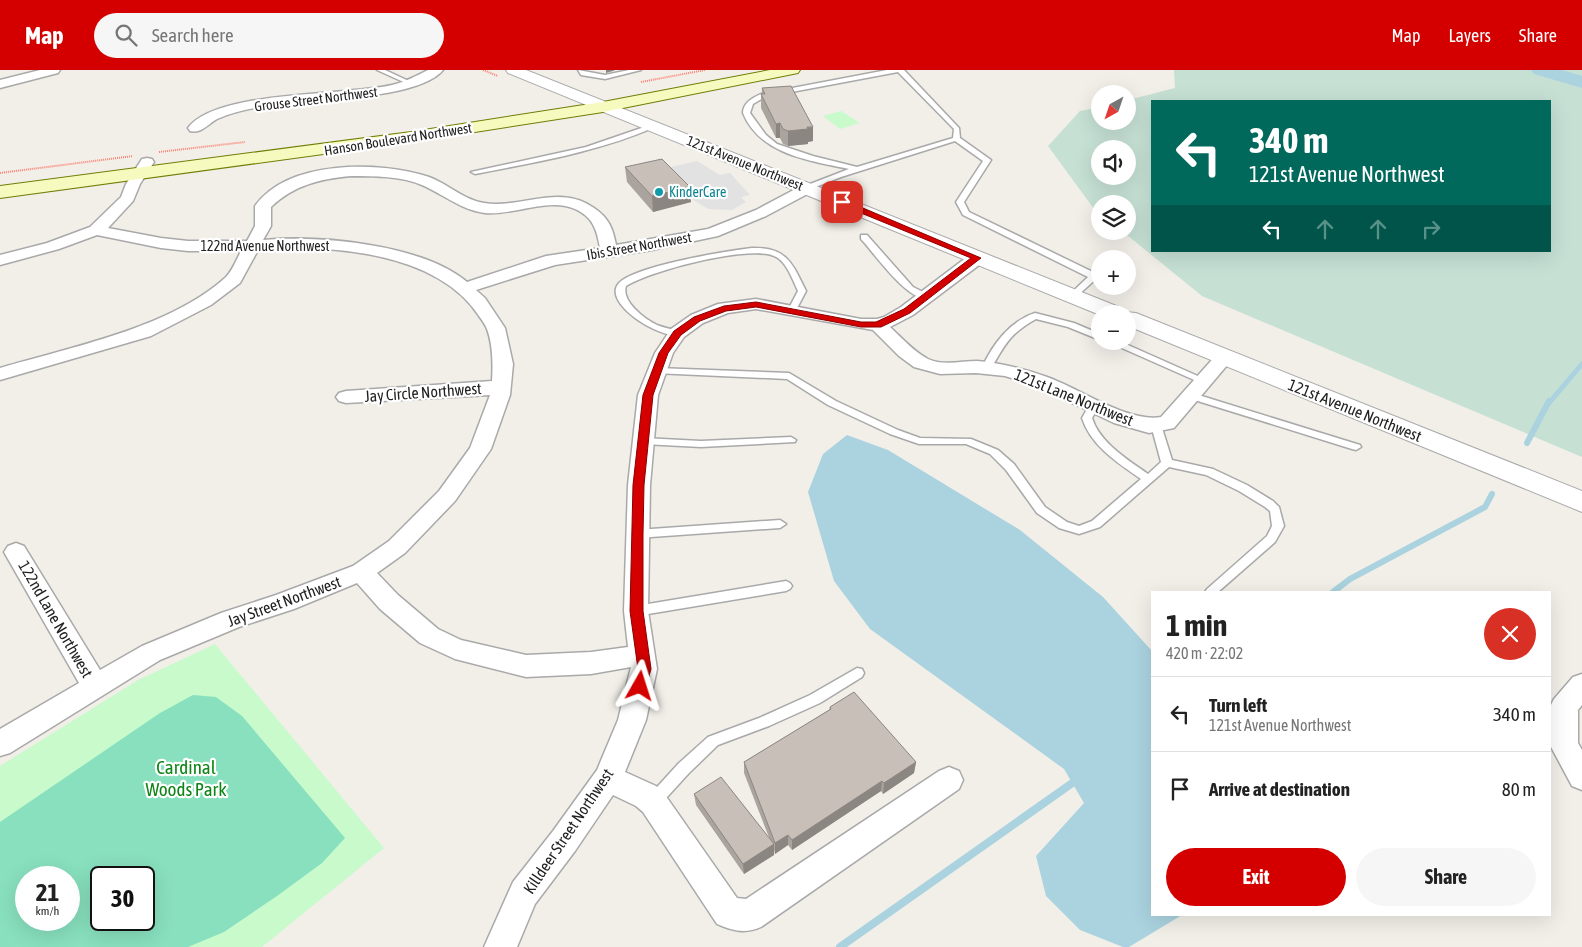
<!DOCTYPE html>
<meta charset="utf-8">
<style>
:root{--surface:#fff;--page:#f6f6f6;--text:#222;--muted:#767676;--line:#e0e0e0;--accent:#d40000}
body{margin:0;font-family:"Asap Condensed",sans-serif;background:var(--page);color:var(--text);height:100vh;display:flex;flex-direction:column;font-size:19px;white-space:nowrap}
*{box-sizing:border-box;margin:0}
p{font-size:16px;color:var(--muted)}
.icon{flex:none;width:28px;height:28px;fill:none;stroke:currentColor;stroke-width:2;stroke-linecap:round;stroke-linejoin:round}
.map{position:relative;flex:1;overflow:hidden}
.panel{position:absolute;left:1151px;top:521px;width:400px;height:325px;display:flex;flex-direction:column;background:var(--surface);border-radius:0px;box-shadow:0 5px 20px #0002}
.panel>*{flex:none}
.hud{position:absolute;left:1151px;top:30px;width:400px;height:152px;border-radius:0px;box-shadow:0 5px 20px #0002;background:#00695c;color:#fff;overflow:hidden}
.needle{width:32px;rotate:220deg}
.controls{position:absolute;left:1091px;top:15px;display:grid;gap:10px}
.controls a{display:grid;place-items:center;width:45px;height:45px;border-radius:50%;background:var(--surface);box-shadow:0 5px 20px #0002;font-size:25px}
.speed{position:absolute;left:15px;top:796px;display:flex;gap:10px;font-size:25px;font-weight:700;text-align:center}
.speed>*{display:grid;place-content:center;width:65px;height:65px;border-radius:50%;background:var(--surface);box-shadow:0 5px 20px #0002;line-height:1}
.speed small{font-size:12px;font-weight:400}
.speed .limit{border:2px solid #111;border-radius:8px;background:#fff;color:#111}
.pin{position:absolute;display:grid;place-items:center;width:42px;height:42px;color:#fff;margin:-21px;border-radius:10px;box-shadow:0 2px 8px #0006}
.me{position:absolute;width:55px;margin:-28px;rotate:6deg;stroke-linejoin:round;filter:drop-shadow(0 0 4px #0008)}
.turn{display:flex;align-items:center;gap:18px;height:105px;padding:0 15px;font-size:22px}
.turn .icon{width:65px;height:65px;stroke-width:2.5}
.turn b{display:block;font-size:35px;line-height:42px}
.lanes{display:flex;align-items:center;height:48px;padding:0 15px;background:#0003;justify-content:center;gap:25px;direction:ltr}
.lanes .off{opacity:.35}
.round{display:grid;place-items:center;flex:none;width:52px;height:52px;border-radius:26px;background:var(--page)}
.headline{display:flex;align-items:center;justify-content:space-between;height:85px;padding:0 15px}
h1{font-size:30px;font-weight:700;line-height:38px}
.action{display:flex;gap:10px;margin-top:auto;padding:10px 15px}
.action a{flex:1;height:58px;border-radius:30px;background:var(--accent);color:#fff;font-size:20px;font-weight:700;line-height:58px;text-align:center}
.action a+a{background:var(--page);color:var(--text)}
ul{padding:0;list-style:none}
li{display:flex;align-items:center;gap:15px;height:75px;padding:0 15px;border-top:1px solid var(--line)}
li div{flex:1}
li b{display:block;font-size:19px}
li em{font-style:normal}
header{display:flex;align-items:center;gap:30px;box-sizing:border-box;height:70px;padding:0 25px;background:var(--accent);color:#fff}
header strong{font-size:24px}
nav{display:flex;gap:28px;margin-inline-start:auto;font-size:18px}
.search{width:350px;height:45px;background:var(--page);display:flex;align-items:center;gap:12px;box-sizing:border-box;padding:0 18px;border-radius:28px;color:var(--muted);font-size:19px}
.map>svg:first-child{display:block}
.wetland{fill:#c6e0d4;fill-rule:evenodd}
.park{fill:#c8facc;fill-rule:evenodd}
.pitch{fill:#88e0be;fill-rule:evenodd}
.parking{fill:#e2e2e2}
.water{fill:#aad3df}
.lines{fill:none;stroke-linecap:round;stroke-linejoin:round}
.stream-far2{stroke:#aad3df;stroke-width:5}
.stream-far1{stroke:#aad3df;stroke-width:6}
.stream{stroke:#aad3df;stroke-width:8}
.river{fill:#aad3df;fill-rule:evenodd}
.service-casing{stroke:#a9a9a9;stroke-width:3}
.minor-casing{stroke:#a9a9a9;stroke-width:3}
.tertiary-casing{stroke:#a9a9a9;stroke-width:2}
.secondary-casing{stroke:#707d05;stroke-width:2}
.path{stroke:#fa8072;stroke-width:2;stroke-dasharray:1 1;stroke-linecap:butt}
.service{fill:#fff;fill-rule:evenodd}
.minor{fill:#fff;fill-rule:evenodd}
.tertiary{fill:#fff;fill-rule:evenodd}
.secondary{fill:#f7fabf;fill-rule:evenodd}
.wall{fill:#aba49e}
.shaded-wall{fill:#8b8681}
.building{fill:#c7bfb8;stroke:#8b8681}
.route{fill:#d40000;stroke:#8a0000}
.culture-dot{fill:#0f9aa8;stroke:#fff;stroke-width:2}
.labels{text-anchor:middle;stroke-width:4.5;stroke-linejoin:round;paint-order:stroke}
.far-street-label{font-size:14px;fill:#222;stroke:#fff}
.far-culture-label{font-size:14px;fill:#0d838f;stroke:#fff;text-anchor:start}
.street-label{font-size:16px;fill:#222;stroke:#fff}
.near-park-label{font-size:19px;fill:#0c8416;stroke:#fff}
</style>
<header>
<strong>Map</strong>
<div class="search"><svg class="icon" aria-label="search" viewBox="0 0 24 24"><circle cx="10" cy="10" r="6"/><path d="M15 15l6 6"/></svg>Search here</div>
<nav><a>Map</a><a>Layers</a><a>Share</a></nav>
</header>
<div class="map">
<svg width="1582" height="877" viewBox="0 0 1582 877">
<rect width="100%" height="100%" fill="#f2efe9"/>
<path class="wetland" d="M 1174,0 L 1582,0 L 1582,387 L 1202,226 L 1122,161 L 1128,161 L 1128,134 L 1100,134 L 1100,144 L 1094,139 L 1048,76 L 1080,41 L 1100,37 L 1100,51 L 1128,51 L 1128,30 L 1175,18 ZM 1152,31 L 1550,31 L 1550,181 L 1152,181 ZM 1100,79 L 1128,79 L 1128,106 L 1100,106 Z"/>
<path class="park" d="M 841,41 L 860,53 L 840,59 L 823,46 Z
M 215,574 L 384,778 L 262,877 L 0,877 L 0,696 L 138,610 ZM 26,808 L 69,808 L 69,850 L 26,850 ZM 101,808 L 144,808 L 144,850 L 101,850 Z"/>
<path class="pitch" d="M 193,625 L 216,627 L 242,646 L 345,768 L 322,793 L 277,826 L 224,862 L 188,877 L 0,877 L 0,752 L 160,643 ZM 26,808 L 69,808 L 69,850 L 26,850 ZM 101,808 L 144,808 L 144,850 L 101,850 Z"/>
<path class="parking" d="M 697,91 L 720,105 L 730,103 L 750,125 L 741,127 L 746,132 L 732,140 L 708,139 L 695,131 L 663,99 Z"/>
<path class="water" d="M 847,365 L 888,380 L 1020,460 L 1103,527 L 1152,581 L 1152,845 L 1182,845 L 1129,877 L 1123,877 L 1080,860 L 1046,826 L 1036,786 L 1084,733 L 1064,699 L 870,559 L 834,511 L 808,422 L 823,384 Z"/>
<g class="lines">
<path class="stream-far2" d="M 1549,333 L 1582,294"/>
<path class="stream-far1" d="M 1527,373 L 1549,331
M 1333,522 L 1350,509 L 1485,437 L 1492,424"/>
<path class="stream" d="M 840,877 L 1078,709"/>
<path class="river" d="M 1531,0 L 1562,0 L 1582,6 L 1582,18 L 1534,4 Z"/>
<g class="service-casing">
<path id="service" d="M 377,0 L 385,0 L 413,13 L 408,14 Z
M 578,0 L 605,5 L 629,0 L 641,0 L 605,9 L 581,5 Z
M 887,0 L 904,0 L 959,58 L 960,68 L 991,90 L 964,132 L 969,142 L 1097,204 L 1097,208 L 1075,228 L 1069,228 L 1068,226 L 1088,207 L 963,145 L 956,132 L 983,91 L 955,71 L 841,107 L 808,120 L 805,120 L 805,116 L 849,99 C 811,91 760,85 743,43 C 743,33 752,28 761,24 ZM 898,2 L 954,59 L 953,68 L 857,97 L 813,86 L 777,74 L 766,65 L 750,43 L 753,34 L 765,27 Z
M 653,54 L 656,56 L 655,57 C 598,82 536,92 475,104 L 471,102 L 586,77 Z
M 861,165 L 867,165 L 913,217 L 929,225 L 929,229 C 908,232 875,184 861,169 Z
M 752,178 C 787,177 792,193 806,221 L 795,242 L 789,242 L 788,240 L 798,221 C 793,211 788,195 778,188 C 756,172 649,201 626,216 C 621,231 644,249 657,255 C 664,258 672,259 680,261 L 680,265 C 660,269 601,233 619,213 C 635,196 726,181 752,178 Z
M 1035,243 L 1074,253 L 1100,264 L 1100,270 L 1068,257 L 1036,249 C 1009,264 1005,275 990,300 L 984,300 L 982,298 C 992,275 1010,251 1035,243 Z
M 1106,271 L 1119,271 L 1209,311 L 1207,313 L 1201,313 Z
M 657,298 L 789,303 L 836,331 L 898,360 L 920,368 L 971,369 L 998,380 L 1014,394 L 1045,437 L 1067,452 L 1079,456 L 1092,451 L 1141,409 C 1118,393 1091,376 1082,348 L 1090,334 L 1094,333 L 1099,336 L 1092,348 C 1100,373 1127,389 1148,404 L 1161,392 L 1151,355 L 1156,352 L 1161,355 L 1172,390 L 1213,399 L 1247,415 L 1273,431 L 1279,437 L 1284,456 L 1275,472 L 1218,522 L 1205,522 L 1207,519 L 1267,466 L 1272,456 L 1270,441 L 1265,437 L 1239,421 L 1206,405 L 1169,397 L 1100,457 L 1079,464 L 1059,458 L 1037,443 L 1006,400 L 990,384 L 966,374 L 919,374 L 890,364 L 828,335 L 787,309 L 654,303 L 652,301 Z
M 1192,323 L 1360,375 L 1361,377 L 1356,380 L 1352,379 L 1188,328 L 1187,326 Z
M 791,367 L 796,370 L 795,372 L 701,377 L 643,374 L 638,371 L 643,368 L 701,371 Z
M 780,450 L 786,454 L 780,458 L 637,468 L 631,464 L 637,460 Z
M 786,511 L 790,513 L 792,516 L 790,519 L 786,521 L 636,546 L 632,544 L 630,541 L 632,538 L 636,536 Z
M 857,598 L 862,599 L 864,603 L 862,607 L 820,633 L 769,656 L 718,675 L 689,703 L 658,737 L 653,739 L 648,737 L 646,732 L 648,727 L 679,693 L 708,667 L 759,648 L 810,625 Z"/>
</g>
<g class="minor-casing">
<path id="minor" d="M 40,0 L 60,0 L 58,3 L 0,18 L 0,10 Z
M 428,0 L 443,0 C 419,29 318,29 280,34 C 259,37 237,40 217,49 C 208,54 201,64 190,61 L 188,58 C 216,20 346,26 392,15 C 405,12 416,6 428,0 Z
M 147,88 L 152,89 L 154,92 L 140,114 L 133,131 L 108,158 L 161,168 L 188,171 L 247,171 L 255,156 L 255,136 C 288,89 381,91 429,107 C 448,114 464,130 484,133 C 521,139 559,113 594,138 C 609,148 613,159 616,175 L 708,159 L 756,140 L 803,115 L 813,115 L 815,118 L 813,121 L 766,146 L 718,166 L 652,180 L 555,195 L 476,220 L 485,228 L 505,258 L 513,294 L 510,325 L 491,379 L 455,431 L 405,483 L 377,503 L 398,525 L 438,559 L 461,570 L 526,585 L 591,582 L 628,577 L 624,541 L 628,415 L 638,325 L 655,283 L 671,259 L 691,245 L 718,234 L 756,229 L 861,249 L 877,249 L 884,247 L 901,237 L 971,184 L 983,184 L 985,188 L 983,192 L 913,245 L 890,257 C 902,268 914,282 928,289 C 943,296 961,291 977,291 C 1002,293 1024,299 1047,307 C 1079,318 1128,353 1161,347 L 1218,283 L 1225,281 L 1232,283 L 1234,287 L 1174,358 L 1149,363 L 1114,353 L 1036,316 L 1005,306 L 976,303 L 940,304 L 914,297 L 899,286 L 873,260 L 756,239 L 728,243 L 703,253 L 684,267 L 673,283 L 658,325 L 650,415 L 648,541 L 657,599 L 646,650 L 625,702 L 656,716 L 663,722 L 737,828 L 746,829 L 939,701 L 949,697 L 959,701 L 963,710 L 959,719 L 761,857 C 746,864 732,861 717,854 L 643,742 L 636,736 L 613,725 L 575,781 L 535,834 L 517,877 L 484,877 L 513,812 L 553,761 L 597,700 L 618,650 L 631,597 L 591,604 L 526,607 L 455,589 L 420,573 L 380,539 L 357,513 L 294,539 L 239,557 L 160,590 L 10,683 L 0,686 L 0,659 L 79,613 L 4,482 L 8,476 L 16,473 L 24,476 L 100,600 L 142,576 L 221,543 L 276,525 L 353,496 L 389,471 L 439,421 L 470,378 L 490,325 L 346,333 L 339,331 L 336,327 L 339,323 L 346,321 L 492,311 C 493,295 493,275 487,259 C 485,254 482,250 479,246 C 437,181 327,174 258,180 L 240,213 L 211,235 L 151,266 L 0,310 L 0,298 C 71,277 170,258 226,207 C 232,201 237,189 241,181 L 188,181 L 161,178 L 97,165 L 59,179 L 0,195 L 0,185 L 47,173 L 90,157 L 121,127 L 126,114 L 140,92 L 142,89 ZM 351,106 C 375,106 400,106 422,115 C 443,124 461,140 485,143 C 512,146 550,127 575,139 C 593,147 597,160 600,178 L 546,186 L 467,212 C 422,174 320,165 263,170 L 271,156 L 271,137 C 294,115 320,109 351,106 Z
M 1582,604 L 1582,635 L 1578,640 L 1578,673 L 1582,680 L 1582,720 L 1572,716 L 1550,675 L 1550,637 L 1554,629 L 1573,607 Z"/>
</g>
<g class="tertiary-casing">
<path id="tertiary" d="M 506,0 L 526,0 L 1124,239 L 1126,242 L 1136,243 L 1582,421 L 1582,442 L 1128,256 L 1128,244 L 1100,244 L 1100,245 L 508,3 Z"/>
</g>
<g class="secondary-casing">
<path id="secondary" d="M 770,0 L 800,0 L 798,3 L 603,42 L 411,72 L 0,128 L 0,116 L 411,62 L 603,32 Z"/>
</g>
<path class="path" d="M 483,0 L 498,6
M 641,12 L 705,0
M 159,82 L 245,72
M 0,103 L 133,86"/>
<use href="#service" class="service"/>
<use href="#minor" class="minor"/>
<use href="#tertiary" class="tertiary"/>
<use href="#secondary" class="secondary"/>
</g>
<path class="wall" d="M 762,18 L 813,57 L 813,71 L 808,72 L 808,74 L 788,76 L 783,74 L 780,68 L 776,68 L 761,38 L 761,24 L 762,24 Z
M 625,97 L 691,132 L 653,142 L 627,112 Z
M 830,637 L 916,692 L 914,703 L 883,724 L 881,721 L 792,780 L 788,775 L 775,784 L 774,780 L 774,785 L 744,804 L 696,735 L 694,724 L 770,770 L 744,703 L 744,692 L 829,640 Z"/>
<path class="shaded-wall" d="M 606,0 L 615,0 L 613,1 L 606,3 Z
M 780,53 L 780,68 L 776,68 L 776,54 Z
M 813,57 L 813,71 L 808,72 L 808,74 L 788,76 L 788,61 Z
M 690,117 L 691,132 L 653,142 L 652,126 Z
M 916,692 L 914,703 L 883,724 L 884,713 Z
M 882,711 L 881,721 L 792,780 L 792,770 Z
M 788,765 L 788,775 L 775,784 L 775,773 Z
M 774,774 L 774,785 L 744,804 L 743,794 Z"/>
<path class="building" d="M 791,16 L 813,57 L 807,57 L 808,59 L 788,61 L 783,59 L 780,53 L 776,54 L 761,24 L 765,24 L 762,18 Z
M 662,89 L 690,117 L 652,126 L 625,97 Z
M 854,622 L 916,692 L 884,713 L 882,711 L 792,770 L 788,765 L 775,773 L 744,692 L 831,639 L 830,637 Z
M 721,707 L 774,774 L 743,794 L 694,724 Z"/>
<path class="route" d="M 839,130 L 844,130 L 981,188 L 910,243 L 881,257 L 861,257 L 756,237 L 726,241 L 700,251 L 681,265 L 668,283 L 653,325 L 644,415 L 643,464 L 643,541 L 651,599 L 645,620 L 640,622 L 636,620 L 634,616 L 638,599 L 630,541 L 633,415 L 643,325 L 659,283 L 674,261 L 694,247 L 724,236 L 756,232 L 861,252 L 876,252 L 904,239 L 971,188 L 839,134 Z"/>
<circle class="culture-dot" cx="659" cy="122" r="5"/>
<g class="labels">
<g class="far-street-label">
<text transform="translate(316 29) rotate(-7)" y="5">Grouse Street Northwest</text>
<text transform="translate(398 69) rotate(-9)" y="5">Hanson Boulevard Northwest</text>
<text transform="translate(745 93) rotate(22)" y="5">121st Avenue Northwest</text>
<text x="265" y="181">122nd Avenue Northwest</text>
<text transform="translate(639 176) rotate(-10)" y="5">Ibis Street Northwest</text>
</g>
<g class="far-culture-label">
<text x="669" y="127">KinderCare</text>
</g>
<g class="street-label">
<text transform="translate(423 322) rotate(-4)" y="6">Jay Circle Northwest</text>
<text transform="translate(1074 327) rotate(22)" y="6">121st Lane Northwest</text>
<text transform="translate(1355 340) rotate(22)" y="6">121st Avenue Northwest</text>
<text transform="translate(284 531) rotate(-20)" y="6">Jay Street Northwest</text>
<text transform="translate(56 549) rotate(60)" y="6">122nd Lane Northwest</text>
<text transform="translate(568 761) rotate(-56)" y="6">Killdeer Street Northwest</text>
</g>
<g class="near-park-label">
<text x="186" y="704">Cardinal<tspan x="186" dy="22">Woods Park</tspan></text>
</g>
</g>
</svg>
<div class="controls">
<a><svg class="needle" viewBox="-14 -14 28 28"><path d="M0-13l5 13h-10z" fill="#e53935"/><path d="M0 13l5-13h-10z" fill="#767676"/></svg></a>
<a><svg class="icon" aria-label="sound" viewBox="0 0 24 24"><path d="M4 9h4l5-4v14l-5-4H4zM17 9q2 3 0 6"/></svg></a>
<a><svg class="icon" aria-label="layers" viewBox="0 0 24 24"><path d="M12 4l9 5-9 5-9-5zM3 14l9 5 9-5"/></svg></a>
<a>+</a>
<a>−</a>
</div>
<div class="speed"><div>21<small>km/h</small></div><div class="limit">30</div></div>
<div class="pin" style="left:842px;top:132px;background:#d93025"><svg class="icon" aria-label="arrive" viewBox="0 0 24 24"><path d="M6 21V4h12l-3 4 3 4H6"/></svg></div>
<svg class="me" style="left:640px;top:616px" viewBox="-20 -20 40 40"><path d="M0-17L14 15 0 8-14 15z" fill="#d40000" stroke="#fff" stroke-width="4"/></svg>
<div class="hud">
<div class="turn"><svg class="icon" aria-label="left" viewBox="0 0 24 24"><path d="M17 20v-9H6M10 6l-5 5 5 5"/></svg><div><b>340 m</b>121st Avenue Northwest</div></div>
<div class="lanes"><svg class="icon" aria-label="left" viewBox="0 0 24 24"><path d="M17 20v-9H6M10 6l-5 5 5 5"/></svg><svg class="icon off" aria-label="ahead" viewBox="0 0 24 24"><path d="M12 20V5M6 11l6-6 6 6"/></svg><svg class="icon off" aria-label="ahead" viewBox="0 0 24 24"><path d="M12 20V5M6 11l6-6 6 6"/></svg><svg class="icon off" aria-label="right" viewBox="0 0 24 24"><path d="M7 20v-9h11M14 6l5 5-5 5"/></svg></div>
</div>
<section class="panel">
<div class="headline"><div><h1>1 min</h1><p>420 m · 22:02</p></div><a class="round" style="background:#d93025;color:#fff"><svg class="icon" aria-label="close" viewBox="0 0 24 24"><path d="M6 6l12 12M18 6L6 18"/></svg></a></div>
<ul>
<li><svg class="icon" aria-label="left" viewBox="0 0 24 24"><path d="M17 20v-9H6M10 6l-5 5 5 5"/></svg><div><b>Turn left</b><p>121st Avenue Northwest</p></div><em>340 m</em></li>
<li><svg class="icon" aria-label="arrive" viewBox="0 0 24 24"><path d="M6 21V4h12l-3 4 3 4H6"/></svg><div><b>Arrive at destination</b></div><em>80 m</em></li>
</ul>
<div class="action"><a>Exit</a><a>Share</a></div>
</section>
</div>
